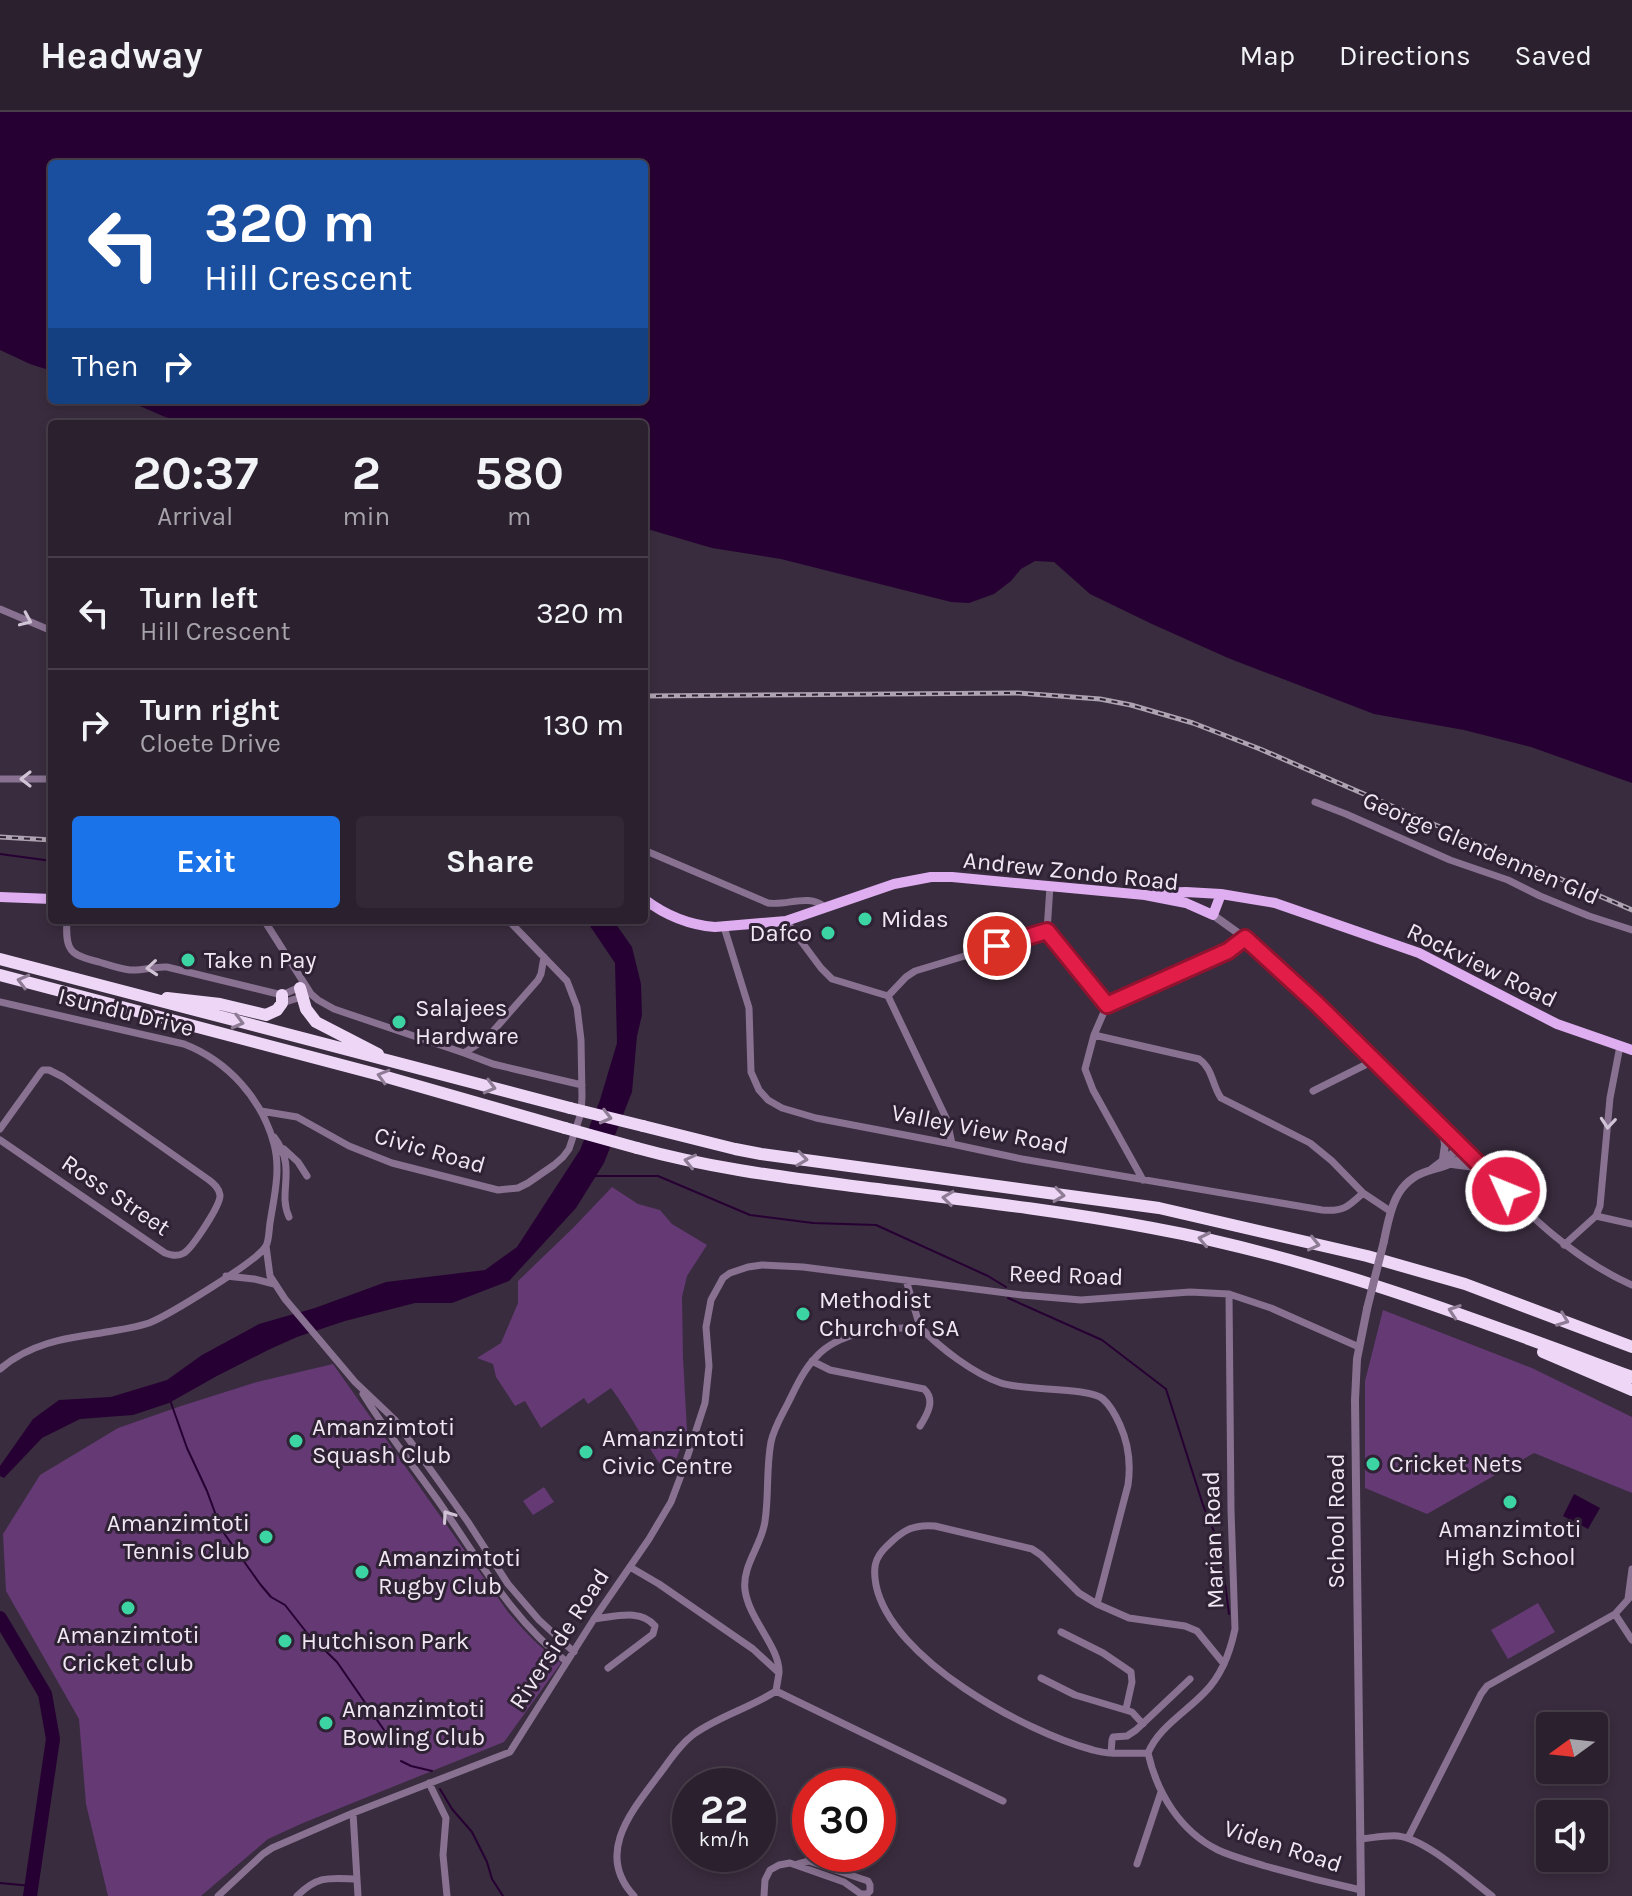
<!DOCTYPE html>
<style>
:root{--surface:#2b212e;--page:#332936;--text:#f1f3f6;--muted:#a6a3aa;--line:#473e4a;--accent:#1a73e8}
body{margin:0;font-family:Karla,sans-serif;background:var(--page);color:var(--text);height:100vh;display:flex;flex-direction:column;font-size:30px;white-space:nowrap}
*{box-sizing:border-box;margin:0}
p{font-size:26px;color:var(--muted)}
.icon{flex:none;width:44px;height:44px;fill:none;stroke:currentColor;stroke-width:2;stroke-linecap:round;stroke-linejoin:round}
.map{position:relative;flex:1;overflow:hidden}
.panel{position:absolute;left:48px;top:308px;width:600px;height:504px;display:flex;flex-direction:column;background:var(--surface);border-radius:8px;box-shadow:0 4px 12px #0003,0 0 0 2px var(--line)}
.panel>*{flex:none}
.guide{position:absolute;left:48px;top:48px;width:600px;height:244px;border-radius:8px;box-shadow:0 4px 12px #0003,0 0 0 2px var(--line);background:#1a4fa0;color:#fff;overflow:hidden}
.needle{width:52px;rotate:255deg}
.controls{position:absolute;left:1536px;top:1600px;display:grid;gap:16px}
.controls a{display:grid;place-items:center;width:72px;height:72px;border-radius:8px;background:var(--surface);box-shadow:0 4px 12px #0003,0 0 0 2px var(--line);font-size:40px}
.speed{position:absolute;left:672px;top:1656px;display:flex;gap:16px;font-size:40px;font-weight:700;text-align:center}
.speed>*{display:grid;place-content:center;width:104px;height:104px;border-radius:50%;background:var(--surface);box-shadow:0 4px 12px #0003,0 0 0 2px var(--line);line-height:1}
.speed small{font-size:20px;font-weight:400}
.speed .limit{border:12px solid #d22;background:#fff;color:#111}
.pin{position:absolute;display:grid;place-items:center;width:68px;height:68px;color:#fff;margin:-34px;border:4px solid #fff;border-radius:50%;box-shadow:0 2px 8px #0007}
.me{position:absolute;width:88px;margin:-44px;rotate:314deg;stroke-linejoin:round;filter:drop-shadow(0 0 6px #0008)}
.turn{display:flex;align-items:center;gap:28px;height:168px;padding:0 24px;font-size:36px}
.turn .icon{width:104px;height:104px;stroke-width:2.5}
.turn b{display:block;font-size:56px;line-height:68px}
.then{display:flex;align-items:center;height:76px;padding:0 24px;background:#0003;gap:16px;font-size:30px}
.eta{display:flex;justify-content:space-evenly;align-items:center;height:136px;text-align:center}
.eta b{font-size:48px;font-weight:700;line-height:56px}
.primary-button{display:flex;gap:16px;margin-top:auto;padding:16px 24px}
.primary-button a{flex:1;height:92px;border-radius:8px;background:var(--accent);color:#fff;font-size:32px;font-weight:700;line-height:92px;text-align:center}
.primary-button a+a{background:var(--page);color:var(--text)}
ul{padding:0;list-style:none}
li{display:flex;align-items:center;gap:24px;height:112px;padding:0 24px;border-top:2px solid var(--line)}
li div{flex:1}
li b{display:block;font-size:30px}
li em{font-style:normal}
header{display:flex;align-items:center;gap:48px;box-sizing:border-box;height:112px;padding:0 40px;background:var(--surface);border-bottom:2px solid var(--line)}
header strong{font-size:38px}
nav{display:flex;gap:44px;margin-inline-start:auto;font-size:28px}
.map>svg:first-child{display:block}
.green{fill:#643974}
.water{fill:#270033}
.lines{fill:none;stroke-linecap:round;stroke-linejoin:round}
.stream{stroke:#270033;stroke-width:2}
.river{stroke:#270033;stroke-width:14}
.minor{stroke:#887191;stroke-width:7}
.tertiary{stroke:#887191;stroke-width:8}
.primary{stroke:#deaef1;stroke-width:10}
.motorway{stroke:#edd6f6;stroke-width:12}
.rail-casing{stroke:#aea3b1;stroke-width:5}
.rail{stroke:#2f2234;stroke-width:2;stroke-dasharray:6;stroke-linecap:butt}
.tertiary-bridge{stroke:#887191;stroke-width:8}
.motorway-bridge{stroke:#edd6f6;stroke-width:12}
.oneway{stroke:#d1c4d6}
.oneway2{stroke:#8e7c95}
.route-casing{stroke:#92132f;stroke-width:20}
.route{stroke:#e11d48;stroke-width:14}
.poi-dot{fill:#3dd4a3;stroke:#2f2234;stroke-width:3}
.labels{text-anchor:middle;stroke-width:6;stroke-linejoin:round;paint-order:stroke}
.street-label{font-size:24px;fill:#f0e7f3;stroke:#2f2234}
.poi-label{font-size:24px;fill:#f0e7f3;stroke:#2f2234;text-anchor:start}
</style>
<header>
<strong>Headway</strong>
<nav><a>Map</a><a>Directions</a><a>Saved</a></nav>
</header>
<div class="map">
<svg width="1632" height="1784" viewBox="0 0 1632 1784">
<rect width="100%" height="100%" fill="#392c3e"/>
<path class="green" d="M 612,1075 L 638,1092 L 660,1098 L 672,1112 L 707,1133 L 687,1164 L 682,1185 L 683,1245 L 687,1319 L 677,1345 L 669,1352 L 662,1355 C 644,1329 630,1302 611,1276 L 588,1292 L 584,1286 L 541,1316 L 525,1289 L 515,1294 L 496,1265 L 493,1252 L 477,1246 L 501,1231 L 518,1191 L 518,1169 L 573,1116 Z
M 1383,1198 L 1532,1256 L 1632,1305 L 1632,1381 L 1534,1341 L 1427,1402 L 1365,1376 L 1365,1269 Z
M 333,1252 L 508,1500 C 524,1519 541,1537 561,1551 L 504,1630 L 303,1711 L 268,1727 L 201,1784 L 108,1784 L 86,1692 L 79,1607 L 6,1479 L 3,1422 L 40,1363 L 118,1316 L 181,1294 L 257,1270 Z
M 544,1375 L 554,1390 L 533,1403 L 523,1389 Z
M 1538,1491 L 1555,1520 L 1508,1547 L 1491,1518 Z"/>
<path class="water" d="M 0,0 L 1632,0 L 1632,671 L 1531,635 L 1464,618 L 1374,602 L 1228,546 L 1152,512 L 1090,482 L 1054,450 L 1035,449 L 1021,457 L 1011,469 L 994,482 L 969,491 L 951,490 L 781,447 L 712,436 L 644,416 L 644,312 L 194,312 L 165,305 L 126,288 L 644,288 L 644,52 L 52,52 L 52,259 L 30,252 L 0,238 Z
M 582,808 L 613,808 L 632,835 L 641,872 L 642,903 L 637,924 L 632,980 L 604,1051 L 576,1096 L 509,1169 L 452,1191 L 415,1191 L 345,1209 L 297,1225 L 268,1238 L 215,1265 L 169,1291 L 133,1303 L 80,1307 L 42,1326 L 4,1366 L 0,1364 L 0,1354 L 33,1307 L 59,1288 L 111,1285 L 167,1268 L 202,1243 L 259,1212 L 315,1196 L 386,1170 L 485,1158 L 517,1135 L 580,1038 L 600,988 L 617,931 L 615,851 L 590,814 Z
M 1574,1382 L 1600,1396 L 1588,1417 L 1563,1404 Z"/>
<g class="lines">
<path class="stream" d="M 0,742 L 52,749
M 594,1064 L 658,1064 L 750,1103 L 813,1111 L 876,1113 L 988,1164 L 1006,1175
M 1008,1186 L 1102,1228 L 1166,1277 L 1203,1393 L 1220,1434 L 1229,1502
M 170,1288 L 187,1336 L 207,1379 L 221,1417 L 260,1472 L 271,1485 L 285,1493 L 307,1521 L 337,1550 L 393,1631
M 401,1649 L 411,1654 L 432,1659
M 440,1677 L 452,1697 L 472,1720 L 487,1750 L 492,1767 L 503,1784
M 0,1771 L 32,1774"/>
<path class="river" d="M 0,1506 L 45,1582 L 53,1627 L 30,1784"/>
<path class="minor" d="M 0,497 L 52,519
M 0,667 L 52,667
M 1315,690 L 1346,702 L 1450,748 L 1508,768 L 1540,784 L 1589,804 L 1632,818
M 644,738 L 768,791 C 788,794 808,781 825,795
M 1050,774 L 1047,819 L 1107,893
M 67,808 C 65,839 70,843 99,850 C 109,853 120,857 130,858 C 142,859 155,854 167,855 L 282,883 L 300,875
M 264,808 L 311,882 L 318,888 L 334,897 L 464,941 L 487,926 L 538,868 L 541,862 L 544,845
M 786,809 L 821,856 L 832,867 L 888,884
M 724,815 L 749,896 L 751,960 L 759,978 L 768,988 L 782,996 L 816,1006 L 952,1032 L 1022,1047 L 1322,1098 C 1343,1100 1348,1095 1363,1081
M 888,884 L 906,865 L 915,859 L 1047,819
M 888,884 L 947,1008 L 952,1032
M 0,890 L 184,932 C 228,949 262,987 274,1032 C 281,1058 274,1085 270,1111 C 269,1117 269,1129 266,1134 C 258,1149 167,1204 149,1211 C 134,1216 117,1218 101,1221 C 64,1226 29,1232 0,1257
M 282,891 L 305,884
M 1094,923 L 1199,947 C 1213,957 1212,973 1221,986 L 1310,1031 L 1332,1049 L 1363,1081 L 1390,1099
M 464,941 L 493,952 L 582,973
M 1313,979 L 1375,948
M 261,999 L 297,1005 L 349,1034 L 392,1051 L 498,1078 L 518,1076 L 528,1071 L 554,1053 L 563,1045 L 569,1037 L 581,1001 L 582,985 L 581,928 L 577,895 L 567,869 L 508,808
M 0,1017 L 41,960 L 43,958 L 49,958 L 63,965 L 209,1068 C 214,1072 219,1076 220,1083 C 221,1093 192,1136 184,1141 C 177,1145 171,1143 165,1141 L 0,1028
M 274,1025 C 298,1056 277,1079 289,1105
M 284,1037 L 298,1050 L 307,1064
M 1468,1042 C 1518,1091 1566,1144 1632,1173
M 1143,1068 L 1093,978 L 1085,957 L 1094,923 L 1107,893 L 1145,874 L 1228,839 L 1245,826
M 1596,1104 L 1632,1112
M 1564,1133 L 1596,1104 L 1600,1094 L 1610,986 L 1620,934
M 266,1134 L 270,1164 L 285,1187 L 355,1270 L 395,1308 L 468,1410 L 508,1472 L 539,1508 L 574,1540
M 226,1164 L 254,1167 L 274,1172
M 920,1215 C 940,1236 974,1262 1001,1271 C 1025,1279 1089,1275 1103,1287 C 1111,1294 1116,1304 1120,1313 C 1129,1333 1131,1352 1128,1373 L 1097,1492
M 812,1249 L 830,1258 L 924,1277 C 936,1288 927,1303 920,1314
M 363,1282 C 387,1321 415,1356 441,1393 C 479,1448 513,1509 567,1550
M 630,1455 L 659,1472 L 753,1537 L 779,1561 L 776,1579 C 750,1596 719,1604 694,1622 C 679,1633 669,1650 658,1664 C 631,1700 595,1742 634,1784
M 1628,1487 L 1632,1457
M 1615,1502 L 1632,1528
M 594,1507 C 614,1505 641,1496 655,1514 L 653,1522 L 608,1556
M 1061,1520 L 1103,1541 L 1131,1560 L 1132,1570 L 1126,1597
M 779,1561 C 780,1535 749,1508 745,1478 C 742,1453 762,1433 765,1409 C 769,1383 766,1356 771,1330 C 774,1316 782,1303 788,1291 C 796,1275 804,1257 817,1244 C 842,1217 887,1217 920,1215 L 906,1168
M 1041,1566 L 1075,1583 L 1132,1600 L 1143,1612
M 776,1579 L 1003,1689
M 1111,1641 L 1112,1628 L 1113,1625 L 1127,1624 L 1136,1618 L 1190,1567
M 1148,1641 C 1129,1641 1110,1643 1093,1638 C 1025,1620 891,1547 876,1473 C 873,1457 874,1446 887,1434 C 902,1419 912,1412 935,1414 L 1032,1437 L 1041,1443 L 1079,1481 L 1097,1492 L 1129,1506 L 1185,1514 L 1197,1519 L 1224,1552
M 1148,1641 C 1159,1615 1185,1601 1205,1580 C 1222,1563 1230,1541 1235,1517 L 1231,1398 L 1229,1182
M 1148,1641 C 1157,1681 1180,1719 1218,1738 C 1233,1745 1250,1749 1265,1754 C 1297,1763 1329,1771 1361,1778
M 429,1671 L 446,1706 L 443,1743 L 447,1784
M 353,1701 L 358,1784
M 1408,1726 L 1481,1582 L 1487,1574 L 1615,1502 L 1632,1483
M 1360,1727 C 1372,1726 1386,1723 1398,1724 C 1426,1727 1469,1767 1492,1784
M 1137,1752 L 1161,1680
M 218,1784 L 263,1742 L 272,1736 L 353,1701 L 510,1640 L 594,1507 L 649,1427 L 671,1390 L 683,1358 L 705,1291 L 709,1254 L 706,1215 L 711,1188 L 723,1166 L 730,1161 L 748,1155 L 762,1153 L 803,1155 L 1022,1183 L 1081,1188 L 1190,1180 L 1229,1182 L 1271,1196 L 1359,1235
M 297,1784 C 318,1763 329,1766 357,1767
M 764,1784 L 765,1768 L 770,1758 L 779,1753 L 790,1751 L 844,1770 L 861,1782 L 867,1782 L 870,1779 L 870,1773 L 868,1769 L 809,1749 L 798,1752"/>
<path class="tertiary" d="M 1213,803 L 1245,826 L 1297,873 L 1468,1042 C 1453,1052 1444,1054 1428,1059 C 1395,1069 1390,1099 1384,1129
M 1443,1016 L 1445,1033 L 1443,1047
M 1452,1052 L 1482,1056
M 1432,1057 L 1461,1035
M 1361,1784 L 1355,1288 L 1357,1247 L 1367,1197"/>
<path class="primary" d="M 1157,781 L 1186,780 L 1221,782 L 1275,791 L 1419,841 L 1557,912 L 1632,938
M 0,785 L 52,787
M 644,787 C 665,803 689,813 715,815 L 786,809 L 894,772 L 931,765 L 952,765 L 1145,783 L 1186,791 L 1213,803 L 1221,782"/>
<path class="motorway" d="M 0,847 L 570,996
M 0,863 L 376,962 L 565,1016
M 300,876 L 306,897 L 316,910 L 378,942
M 167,886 L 220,892 L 266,903 L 277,898 L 282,891 L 282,883
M 643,1014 L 735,1037 L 761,1042 L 1159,1096 L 1367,1144 L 1465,1172 L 1632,1235
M 637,1036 C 706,1055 774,1064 845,1073 C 948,1086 1051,1097 1152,1116 C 1317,1146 1475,1207 1632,1265
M 1543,1240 L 1632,1278"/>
<g class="rail-casing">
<path id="rail" d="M 644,584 L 1018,581 L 1100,587 L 1131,593 L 1193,611 L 1260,637 L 1632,798
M 0,725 L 52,728"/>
</g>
<use href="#rail" class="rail"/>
<path class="tertiary-bridge" d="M 1367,1197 L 1384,1129"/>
<path class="motorway-bridge" d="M 570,996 L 643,1014
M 565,1016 L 637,1036"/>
</g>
<defs><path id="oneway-chevron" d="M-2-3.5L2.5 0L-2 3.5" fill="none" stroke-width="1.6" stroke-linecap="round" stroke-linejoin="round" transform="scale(2)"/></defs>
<g class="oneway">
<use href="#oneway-chevron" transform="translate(26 508) rotate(24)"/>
<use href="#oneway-chevron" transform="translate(26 667) rotate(180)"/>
<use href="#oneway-chevron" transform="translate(152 856) rotate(175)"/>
<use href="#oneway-chevron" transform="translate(1608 1011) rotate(95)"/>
<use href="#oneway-chevron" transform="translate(448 1404) rotate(-125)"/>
</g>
<g class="oneway2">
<use href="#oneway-chevron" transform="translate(23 869) rotate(-165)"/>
<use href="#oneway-chevron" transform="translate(238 910) rotate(15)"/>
<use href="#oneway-chevron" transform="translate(383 964) rotate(-164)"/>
<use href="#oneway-chevron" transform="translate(490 975) rotate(15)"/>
<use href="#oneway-chevron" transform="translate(606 1005) rotate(14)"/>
<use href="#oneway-chevron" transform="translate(802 1047) rotate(8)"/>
<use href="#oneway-chevron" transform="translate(690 1049) rotate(-167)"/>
<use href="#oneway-chevron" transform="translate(1059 1083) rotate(8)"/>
<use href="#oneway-chevron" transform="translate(948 1086) rotate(-173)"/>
<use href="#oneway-chevron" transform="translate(1204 1127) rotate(-168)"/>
<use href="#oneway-chevron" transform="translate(1314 1132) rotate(13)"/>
<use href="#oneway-chevron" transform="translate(1454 1199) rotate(-161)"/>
<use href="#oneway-chevron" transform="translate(1563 1208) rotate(21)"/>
</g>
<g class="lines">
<g class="route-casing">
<path id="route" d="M 997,834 L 1047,819 L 1107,893 L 1228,839 L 1245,826 L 1317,892 L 1506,1079"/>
</g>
<use href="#route" class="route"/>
</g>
<g class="poi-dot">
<circle cx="865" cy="807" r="8"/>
<circle cx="828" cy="821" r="8"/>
<circle cx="188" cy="848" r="8"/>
<circle cx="399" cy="910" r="8"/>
<circle cx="803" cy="1202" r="8"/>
<circle cx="296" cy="1329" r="8"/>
<circle cx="586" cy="1340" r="8"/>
<circle cx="1373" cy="1352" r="8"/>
<circle cx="1510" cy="1390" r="8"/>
<circle cx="266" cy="1425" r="8"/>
<circle cx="362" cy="1460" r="8"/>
<circle cx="128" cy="1496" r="8"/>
<circle cx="285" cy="1529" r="8"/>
<circle cx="326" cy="1611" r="8"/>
</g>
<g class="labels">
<g class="street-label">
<text transform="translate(1481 736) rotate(23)" y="8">George Glendennen Gld</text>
<text transform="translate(1071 759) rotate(6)" y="8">Andrew Zondo Road</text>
<text transform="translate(1482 853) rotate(26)" y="8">Rockview Road</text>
<text transform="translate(126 900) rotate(14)" y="8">Isundu Drive</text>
<text transform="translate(980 1017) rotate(11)" y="8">Valley View Road</text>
<text transform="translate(430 1038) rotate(16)" y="8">Civic Road</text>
<text transform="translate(116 1083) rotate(34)" y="8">Ross Street</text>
<text transform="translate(1066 1163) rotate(2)" y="8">Reed Road</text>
<text transform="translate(1336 1409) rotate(-90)" y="8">School Road</text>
<text transform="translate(1213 1428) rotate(-92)" y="8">Marian Road</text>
<text transform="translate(559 1527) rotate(-57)" y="8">Riverside Road</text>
<text transform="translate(1283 1734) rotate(18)" y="8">Viden Road</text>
</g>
<g class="poi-label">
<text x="881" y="815">Midas</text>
<text x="812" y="829" text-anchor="end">Dafco</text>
<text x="204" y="856">Take n Pay</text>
<text x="415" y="904">Salajees<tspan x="415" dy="28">Hardware</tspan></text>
<text x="819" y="1196">Methodist<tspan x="819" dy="28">Church of SA</tspan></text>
<text x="312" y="1323">Amanzimtoti<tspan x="312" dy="28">Squash Club</tspan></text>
<text x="602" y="1334">Amanzimtoti<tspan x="602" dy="28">Civic Centre</tspan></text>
<text x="1389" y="1360">Cricket Nets</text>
<text x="250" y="1419" text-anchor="end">Amanzimtoti<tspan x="250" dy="28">Tennis Club</tspan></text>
<text x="1510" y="1425" text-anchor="middle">Amanzimtoti<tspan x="1510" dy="28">High School</tspan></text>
<text x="378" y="1454">Amanzimtoti<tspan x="378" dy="28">Rugby Club</tspan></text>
<text x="128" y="1531" text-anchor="middle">Amanzimtoti<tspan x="128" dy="28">Cricket club</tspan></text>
<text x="301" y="1537">Hutchison Park</text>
<text x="342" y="1605">Amanzimtoti<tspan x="342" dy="28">Bowling Club</tspan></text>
</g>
</g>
</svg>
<div class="controls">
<a><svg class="needle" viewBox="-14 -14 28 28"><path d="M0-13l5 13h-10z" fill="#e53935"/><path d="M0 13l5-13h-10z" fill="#a6a3aa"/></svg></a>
<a><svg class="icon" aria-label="sound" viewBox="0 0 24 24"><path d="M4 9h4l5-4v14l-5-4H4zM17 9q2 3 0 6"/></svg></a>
</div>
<div class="speed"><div>22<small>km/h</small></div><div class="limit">30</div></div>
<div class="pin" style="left:997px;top:834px;background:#d93025"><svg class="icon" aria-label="arrive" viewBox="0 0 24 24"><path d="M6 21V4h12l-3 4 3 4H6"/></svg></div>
<svg class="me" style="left:1506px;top:1079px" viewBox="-20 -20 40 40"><circle r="17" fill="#e11d48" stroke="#fff" stroke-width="3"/><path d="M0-11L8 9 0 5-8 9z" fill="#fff"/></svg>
<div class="guide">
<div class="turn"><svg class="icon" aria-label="left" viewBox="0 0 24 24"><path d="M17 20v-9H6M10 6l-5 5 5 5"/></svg><div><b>320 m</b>Hill Crescent</div></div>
<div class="then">Then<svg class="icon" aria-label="right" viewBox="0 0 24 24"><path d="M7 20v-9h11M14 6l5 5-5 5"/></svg></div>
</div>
<section class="panel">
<div class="eta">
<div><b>20:37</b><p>Arrival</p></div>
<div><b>2</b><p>min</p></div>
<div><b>580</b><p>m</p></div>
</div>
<ul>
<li><svg class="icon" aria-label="left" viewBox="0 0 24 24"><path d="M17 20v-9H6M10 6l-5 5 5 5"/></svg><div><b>Turn left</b><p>Hill Crescent</p></div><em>320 m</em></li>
<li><svg class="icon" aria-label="right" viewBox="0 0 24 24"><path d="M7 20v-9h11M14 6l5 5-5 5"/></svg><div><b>Turn right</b><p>Cloete Drive</p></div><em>130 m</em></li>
</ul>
<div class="primary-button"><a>Exit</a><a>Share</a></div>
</section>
</div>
